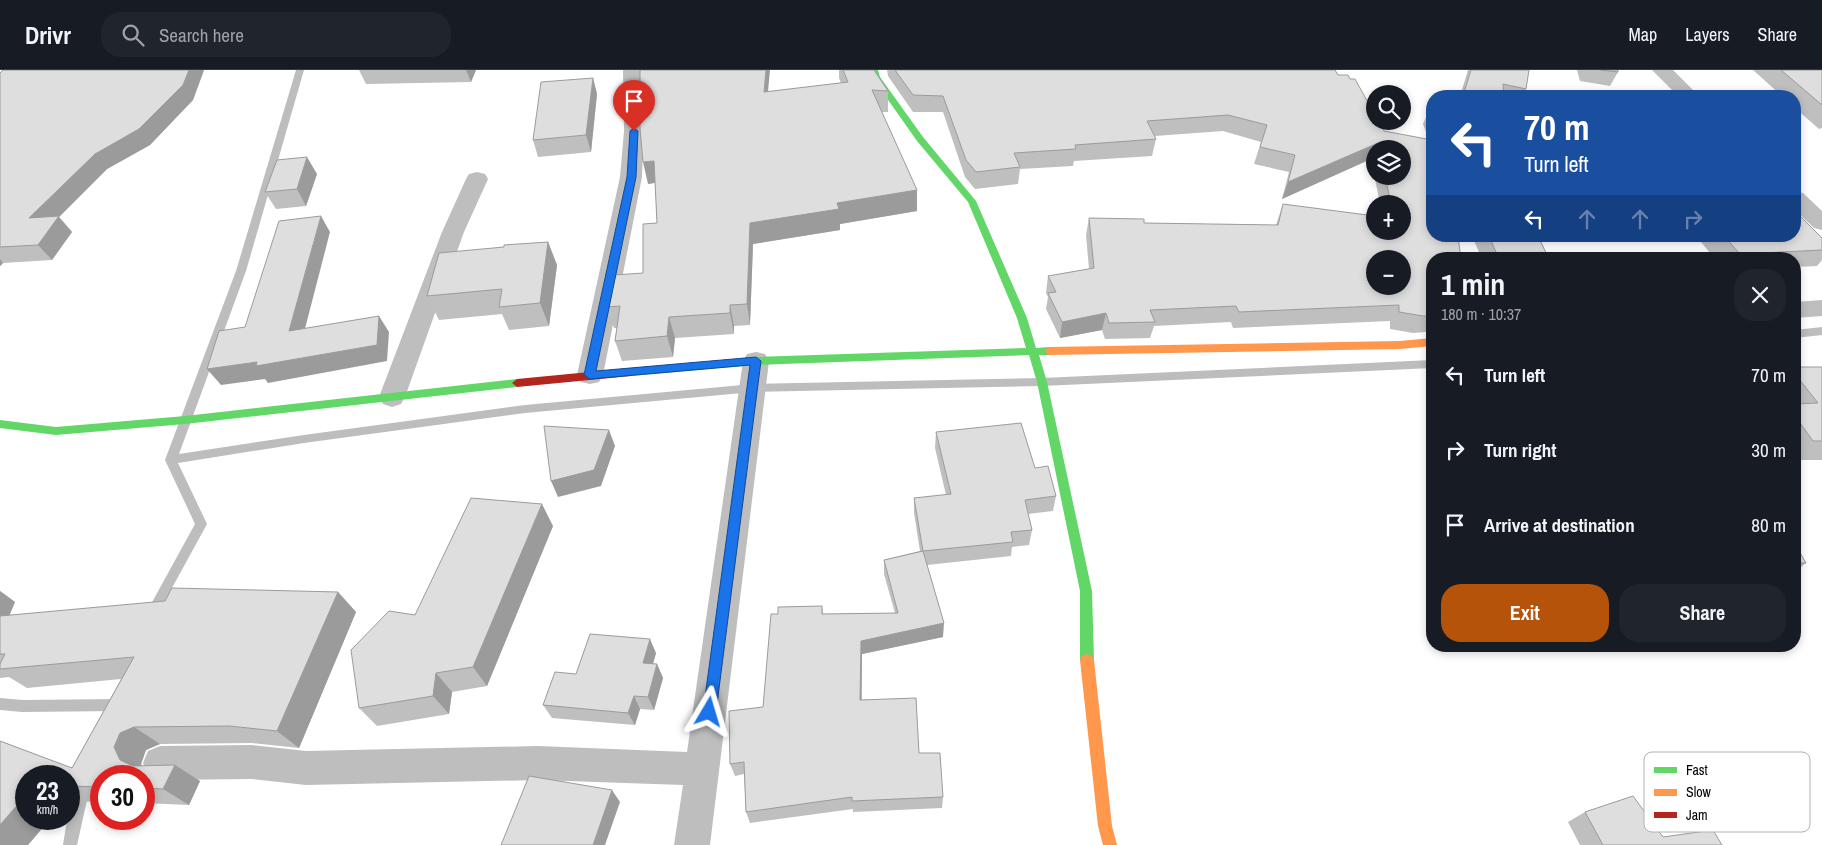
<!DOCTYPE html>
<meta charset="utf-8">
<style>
:root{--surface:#171b24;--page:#20242c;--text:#f1f3f6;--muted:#9ea1a6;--line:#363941;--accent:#b45309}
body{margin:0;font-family:"Archivo Narrow",sans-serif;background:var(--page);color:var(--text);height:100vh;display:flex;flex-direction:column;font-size:19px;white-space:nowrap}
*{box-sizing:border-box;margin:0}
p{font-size:16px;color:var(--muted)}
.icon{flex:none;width:28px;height:28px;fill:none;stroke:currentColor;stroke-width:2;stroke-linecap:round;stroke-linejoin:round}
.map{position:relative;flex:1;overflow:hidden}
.sheet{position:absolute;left:1426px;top:182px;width:375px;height:400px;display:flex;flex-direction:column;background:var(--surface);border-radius:20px;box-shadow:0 2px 8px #0003}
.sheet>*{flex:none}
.top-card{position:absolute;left:1426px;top:20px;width:375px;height:152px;border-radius:20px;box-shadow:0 2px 8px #0003;background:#1a4fa0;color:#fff;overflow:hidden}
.controls{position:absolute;left:1366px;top:15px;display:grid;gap:10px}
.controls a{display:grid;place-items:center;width:45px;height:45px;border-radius:50%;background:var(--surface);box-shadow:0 2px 8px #0003;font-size:25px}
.speed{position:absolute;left:15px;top:695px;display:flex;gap:10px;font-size:25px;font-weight:700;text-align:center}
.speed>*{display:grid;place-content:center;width:65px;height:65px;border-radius:50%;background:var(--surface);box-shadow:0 2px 8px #0003;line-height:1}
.speed small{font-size:12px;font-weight:400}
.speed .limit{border:8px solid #d22;background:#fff;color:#111}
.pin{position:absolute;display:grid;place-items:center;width:42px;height:42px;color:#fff;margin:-51px -21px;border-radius:50% 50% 50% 0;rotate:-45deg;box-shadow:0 0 5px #0007}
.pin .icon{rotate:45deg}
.me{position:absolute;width:55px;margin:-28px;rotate:7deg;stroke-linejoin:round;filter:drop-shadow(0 0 4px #0008)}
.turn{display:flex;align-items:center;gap:18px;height:105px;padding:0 15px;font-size:22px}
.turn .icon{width:65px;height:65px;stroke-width:2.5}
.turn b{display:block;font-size:35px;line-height:42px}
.lanes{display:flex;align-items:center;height:48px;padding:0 15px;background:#0003;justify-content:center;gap:25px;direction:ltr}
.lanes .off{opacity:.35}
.round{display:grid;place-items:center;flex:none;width:52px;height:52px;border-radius:20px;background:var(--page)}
.summary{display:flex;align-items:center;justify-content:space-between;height:85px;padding:0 15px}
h1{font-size:30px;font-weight:700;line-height:38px}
.cta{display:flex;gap:10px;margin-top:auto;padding:10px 15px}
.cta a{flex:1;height:58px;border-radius:20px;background:var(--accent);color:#fff;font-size:20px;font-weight:700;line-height:58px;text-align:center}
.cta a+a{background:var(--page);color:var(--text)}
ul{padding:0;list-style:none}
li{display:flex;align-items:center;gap:15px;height:75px;padding:0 15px}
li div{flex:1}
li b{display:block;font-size:19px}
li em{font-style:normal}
header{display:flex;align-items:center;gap:30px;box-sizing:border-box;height:70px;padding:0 25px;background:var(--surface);border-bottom:1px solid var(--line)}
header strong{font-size:24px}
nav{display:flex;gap:28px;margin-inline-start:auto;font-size:18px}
.search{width:350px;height:45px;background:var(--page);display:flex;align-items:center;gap:12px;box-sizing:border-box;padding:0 18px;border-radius:20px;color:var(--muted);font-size:19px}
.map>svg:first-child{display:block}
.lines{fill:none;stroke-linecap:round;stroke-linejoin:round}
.stream{fill:#bdbdbd;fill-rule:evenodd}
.street{fill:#bebebe;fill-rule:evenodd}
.fast{fill:#63d668;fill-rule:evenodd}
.slow{fill:#ff974d;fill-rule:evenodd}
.jam{fill:#b3261e;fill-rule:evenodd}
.wall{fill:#bfbfbf;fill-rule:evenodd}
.shaded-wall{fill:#9b9b9b}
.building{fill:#dedede;stroke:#9b9b9b;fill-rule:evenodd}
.route{fill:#1a73e8;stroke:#114b97}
.key{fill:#fff;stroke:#b2b2b2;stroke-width:1}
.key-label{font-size:14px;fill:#000}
</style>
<header>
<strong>Drivr</strong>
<div class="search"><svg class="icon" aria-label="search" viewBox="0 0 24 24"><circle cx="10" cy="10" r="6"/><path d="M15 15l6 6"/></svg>Search here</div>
<nav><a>Map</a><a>Layers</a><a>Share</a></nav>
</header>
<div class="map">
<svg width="1822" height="775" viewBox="0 0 1822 775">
<rect width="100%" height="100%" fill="#fff"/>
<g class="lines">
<path class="stream" d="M 296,0 L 304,0 L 246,201 L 179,384 L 304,365 L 525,335 L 753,314 L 1042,308 L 1432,290 L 1432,298 L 1042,316 L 753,322 L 525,343 L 304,373 L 178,393 L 207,454 L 155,549 L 151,551 L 147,549 L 145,545 L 195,454 L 165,390 L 236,201 Z
M 1822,257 L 1822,265 L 1795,268 L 1795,260 Z
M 0,628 L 22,630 L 121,629 L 126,631 L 128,635 L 126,639 L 121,641 L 22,642 L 0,640 Z
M 85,710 L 90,712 L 92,717 L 88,726 L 77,775 L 63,775 C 66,760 70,716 85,710 Z"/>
<path class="street" d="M 623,0 L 643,0 L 644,61 L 642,107 L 603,305 L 599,312 L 590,314 L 581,312 L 577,305 L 620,107 L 624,61 Z
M 1652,0 L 1673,0 L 1699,26 L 1678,26 Z
M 477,102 L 485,104 L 488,109 L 464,162 L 405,327 L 401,334 L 392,337 L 383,334 L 379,327 L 442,162 L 466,109 L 469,104 Z
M 1795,121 L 1803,123 L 1822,141 L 1822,160 L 1814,158 L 1795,140 Z
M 1822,230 L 1822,246 L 1795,248 L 1795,232 Z
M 756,282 L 765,284 L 769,291 L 710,775 L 674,775 L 683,715 L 538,710 L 306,715 L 252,709 L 160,710 L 148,705 L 143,693 L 148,681 L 160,676 L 252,675 L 306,681 L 538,676 L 687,682 L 743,291 L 747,284 Z"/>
<path class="fast" d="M 870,0 L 878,0 L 880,7 L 923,67 L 976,131 L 1027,248 L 1036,278 L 1049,277 L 1054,281 L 1049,285 L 1039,285 L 1047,312 L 1092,521 L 1094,590 L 1092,594 L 1087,596 L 1082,594 L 1080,590 L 1080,521 L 1037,312 L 1029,285 L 756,295 L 631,306 L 626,302 L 631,298 L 756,287 L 1026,278 L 1017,248 L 968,132 L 917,71 L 872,7 Z
M 517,309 L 522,313 L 517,317 L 185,354 L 56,365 L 0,358 L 0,350 L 56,357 L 185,346 Z"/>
<path class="slow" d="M 1432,268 L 1432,276 L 1400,279 L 1049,285 L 1044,281 L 1049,277 L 1400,271 Z
M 1087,584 L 1092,586 L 1094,590 L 1112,756 L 1117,775 L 1103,775 L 1098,756 L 1080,590 L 1082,586 Z"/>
<path class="jam" d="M 631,298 L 636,302 L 631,306 L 517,317 L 512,313 L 517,309 Z"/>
</g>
<path class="wall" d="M 3,0 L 204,0 L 193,30 L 150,75 L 107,99 L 59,147 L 72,162 L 52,190 L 3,193 L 0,196 L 0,3 Z
M 359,0 L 476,0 L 471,12 L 366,14 Z
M 839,0 L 874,0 L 888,21 L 888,42 L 882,42 L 917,141 L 840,154 L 840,160 L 753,174 L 750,255 L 734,256 L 734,264 L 675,268 L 673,287 L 622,291 L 615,271 L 617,258 L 614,258 L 607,237 L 643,203 L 657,153 L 655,113 L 648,114 L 768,22 L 841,13 L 839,8 Z
M 887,0 L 1335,0 L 1338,5 L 1384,61 L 1429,70 L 1423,54 L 1430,38 L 1432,38 L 1432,257 L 1429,256 L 1426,262 L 1413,263 L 1390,259 L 1390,251 L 1233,258 L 1231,252 L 1154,256 L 1150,268 L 1105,269 L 1102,260 L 1060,268 L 1046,239 L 1048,227 L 1046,223 L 1048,206 L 1089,199 L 1086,165 L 1089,148 L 1144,153 L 1276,155 L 1283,134 L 1402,161 L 1402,134 L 1380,134 L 1371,89 L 1282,129 L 1289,102 L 1254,94 L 1261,72 L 1223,61 L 1155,66 L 1156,69 L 1152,86 L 1074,91 L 1073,96 L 1020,99 L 1018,114 L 975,119 L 965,107 L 943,42 L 913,42 L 888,6 ZM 1375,79 L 1402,79 L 1402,106 L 1375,106 Z
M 1468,0 L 1529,0 L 1526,19 L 1522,26 L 1460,26 Z
M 1577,0 L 1618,0 L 1618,2 L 1610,16 L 1580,11 Z
M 1753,0 L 1822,0 L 1822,58 L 1819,59 L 1795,38 L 1795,26 L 1782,26 Z
M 593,8 L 597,24 L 591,82 L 538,87 L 533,70 Z
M 317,104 L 306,136 L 276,139 L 265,122 Z
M 1472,166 L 1538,166 L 1549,189 L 1482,189 Z
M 1696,166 L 1795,166 L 1822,168 L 1822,190 L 1817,196 L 1795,197 L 1795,189 L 1715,189 Z
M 548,172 L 557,195 L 549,256 L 509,260 L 502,244 L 439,250 L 427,226 L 504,177 Z
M 1795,297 L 1822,297 L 1822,390 L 1795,390 Z
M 936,362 L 1035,398 L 1056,426 L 1053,441 L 1028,444 L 1032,460 L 1029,475 L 1012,477 L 1011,486 L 927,495 L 943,567 L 862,584 L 862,630 L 919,683 L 943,727 L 942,738 L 853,742 L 853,739 L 750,753 L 746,742 L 744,704 L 735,706 L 730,694 L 763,637 L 778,544 L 822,536 L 823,544 L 895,543 L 884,504 L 884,490 L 920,481 L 914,443 L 914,428 L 946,425 L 935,378 Z
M 553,456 L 487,616 L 452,622 L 449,644 L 377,656 L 359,638 L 415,545 Z
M 1795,474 L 1806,493 L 1795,502 Z
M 0,521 L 15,532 L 9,545 L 338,522 L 356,542 L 299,678 L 252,673 L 160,674 L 146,680 L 141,694 L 142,696 L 200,711 L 189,735 L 144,733 L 144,706 L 101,706 L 101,732 L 69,731 L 69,706 L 26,706 L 50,749 L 28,775 L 0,775 L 0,671 L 72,698 L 121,609 L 27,618 L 9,607 L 0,608 Z
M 656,583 L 653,594 L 657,594 L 663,608 L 654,640 L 640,639 L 635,655 L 552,648 L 543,635 L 576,604 Z
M 1585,742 L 1663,767 L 1722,775 L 1580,775 L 1568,752 Z"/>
<path class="shaded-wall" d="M 189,0 L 204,0 L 193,30 L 150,75 L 107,99 L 59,147 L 72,162 L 52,190 L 38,175 L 29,148 L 95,84 Z
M 466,0 L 476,0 L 471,12 Z
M 766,0 L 770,0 L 766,43 L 764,22 Z
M 593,8 L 597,24 L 591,82 L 586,65 Z
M 1378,73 L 1371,89 L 1282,129 L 1288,112 Z
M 307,87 L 317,104 L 306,136 L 297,119 Z
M 654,91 L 659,112 L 648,114 L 643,92 Z
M 917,120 L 917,141 L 840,154 L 840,160 L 753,174 L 750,255 L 747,234 L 750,153 L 837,133 Z
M 321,146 L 330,162 L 300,278 L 289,261 Z
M 548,172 L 557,195 L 549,256 L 540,233 Z
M 0,189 L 3,193 L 0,196 Z
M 730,235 L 734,256 L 734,264 L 730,243 Z
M 1106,243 L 1102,260 L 1060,268 L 1062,252 Z
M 379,246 L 389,262 L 387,291 L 268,313 L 265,309 L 221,315 L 207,299 Z
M 669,247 L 675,268 L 673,287 L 667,266 Z
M 609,360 L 615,376 L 601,416 L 558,427 L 551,411 Z
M 542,434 L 553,456 L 487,616 L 473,597 Z
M 0,521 L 15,532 L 0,568 Z
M 338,522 L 356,542 L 299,678 L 277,661 Z
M 944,553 L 943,567 L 862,584 L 861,643 L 860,630 L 861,571 Z
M 650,569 L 656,583 L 649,607 L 643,593 Z
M 657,594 L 663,608 L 654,640 L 648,627 Z
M 436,603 L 452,622 L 449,644 L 433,626 Z
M 634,626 L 640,639 L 635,655 L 628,643 Z
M 134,657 L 160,674 L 146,680 L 141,694 L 147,707 L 120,690 L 114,677 L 120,663 Z
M 175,695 L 200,711 L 189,735 L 163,719 Z
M 612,720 L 620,732 L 605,775 L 593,775 Z
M 26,725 L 26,749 L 50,749 L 28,775 L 0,775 L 0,755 Z"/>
<path class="building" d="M 3,0 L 189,0 L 183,15 L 139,59 L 95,84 L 29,148 L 59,146 L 38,175 L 0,177 L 0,3 Z
M 640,0 L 766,0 L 764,22 L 848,12 L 843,0 L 874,0 L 888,21 L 872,20 L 917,120 L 837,133 L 839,139 L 750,153 L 747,234 L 730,235 L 730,243 L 669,247 L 667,266 L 615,271 L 620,236 L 607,237 L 614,205 L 643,203 L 643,154 L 657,153 L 654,91 L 643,92 L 640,58 Z
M 895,0 L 1335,0 L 1338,5 L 1348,5 L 1350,9 L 1355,9 L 1375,45 L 1375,51 L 1378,51 L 1384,61 L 1432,70 L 1432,166 L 1458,166 L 1461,189 L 1432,189 L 1432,246 L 1423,246 L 1399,242 L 1399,235 L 1239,242 L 1236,236 L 1150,240 L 1155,252 L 1109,253 L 1106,243 L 1062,252 L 1048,223 L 1056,222 L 1048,206 L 1094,198 L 1089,148 L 1144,149 L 1144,153 L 1278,155 L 1283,134 L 1375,146 L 1375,161 L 1402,161 L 1402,134 L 1391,134 L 1385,106 L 1402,106 L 1402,79 L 1379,79 L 1378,73 L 1288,112 L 1295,85 L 1260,77 L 1267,55 L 1228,45 L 1147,51 L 1156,69 L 1075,75 L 1076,79 L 1014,83 L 1020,97 L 976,102 L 966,90 L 943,26 L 913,25 ZM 1375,189 L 1402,189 L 1402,216 L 1375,216 Z
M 1471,0 L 1529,0 L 1526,19 L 1503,14 L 1504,26 L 1463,26 Z
M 1601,0 L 1618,0 L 1618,2 Z
M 1781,0 L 1822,0 L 1822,35 Z
M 593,8 L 586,65 L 533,70 L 541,12 Z
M 307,87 L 297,119 L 265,122 L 277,90 Z
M 1795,141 L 1822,168 L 1822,180 L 1740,184 L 1724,166 L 1795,166 Z
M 321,146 L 289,261 L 379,246 L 377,275 L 256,296 L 257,292 L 207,299 L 219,261 L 245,257 L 279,151 Z
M 1489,166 L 1538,166 L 1549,189 L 1499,189 Z
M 548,172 L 540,233 L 499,237 L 502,219 L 427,226 L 439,183 L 504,177 L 504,175 Z
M 1795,297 L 1822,297 L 1822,371 L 1813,371 L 1795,346 L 1795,334 L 1818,333 L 1795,304 Z
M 1021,353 L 1035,398 L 1048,396 L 1056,426 L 1025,430 L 1032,460 L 1011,462 L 1013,472 L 923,481 L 914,428 L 951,424 L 936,362 Z
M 544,356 L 609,360 L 594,400 L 551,411 Z
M 471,428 L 542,434 L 473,597 L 436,603 L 433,626 L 359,638 L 351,580 L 389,541 L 415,545 Z
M 1795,474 L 1806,493 L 1795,493 Z
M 923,481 L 944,553 L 861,571 L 860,630 L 916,628 L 919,683 L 940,683 L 943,727 L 852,731 L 852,727 L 746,742 L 744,692 L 730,694 L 729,641 L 763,637 L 771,544 L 778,544 L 778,537 L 822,536 L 822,544 L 898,543 L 884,490 Z
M 172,518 L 338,522 L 277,661 L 229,656 L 134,657 L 120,663 L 114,677 L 120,690 L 133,696 L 175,695 L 163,719 L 144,718 L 144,706 L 101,706 L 101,717 L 69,716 L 69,706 L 26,706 L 26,725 L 0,755 L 0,671 L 72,698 L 134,587 L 0,599 L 0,594 L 5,584 L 0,584 L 0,546 L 165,531 Z
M 590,564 L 650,569 L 643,593 L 657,594 L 648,627 L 634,626 L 628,643 L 543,635 L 555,602 L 576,604 Z
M 529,706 L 612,720 L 593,775 L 501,775 Z
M 1633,726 L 1663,767 L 1713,760 L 1722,775 L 1603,775 L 1585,742 Z"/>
<path class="route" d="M 634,58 L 638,61 L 636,107 L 596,301 L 756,287 L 761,291 L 716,642 L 714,647 L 709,649 L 705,647 L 703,642 L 750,295 L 590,309 L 584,305 L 627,107 L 630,61 Z"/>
<rect x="1644" y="682" width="166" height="80" rx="8" class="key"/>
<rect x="1654" y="697" width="23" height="6" fill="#63d668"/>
<rect x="1654" y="719" width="23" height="7" fill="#ff974d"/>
<rect x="1654" y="742" width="23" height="6" fill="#b3261e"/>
<g class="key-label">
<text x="1686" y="705">Fast</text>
<text x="1686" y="727">Slow</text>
<text x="1686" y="750">Jam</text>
</g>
</svg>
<div class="controls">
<a><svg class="icon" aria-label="search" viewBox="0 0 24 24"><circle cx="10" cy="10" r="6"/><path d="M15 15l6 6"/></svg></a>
<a><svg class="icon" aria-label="layers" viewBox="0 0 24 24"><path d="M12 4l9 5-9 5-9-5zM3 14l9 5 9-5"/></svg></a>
<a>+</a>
<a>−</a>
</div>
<div class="speed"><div>23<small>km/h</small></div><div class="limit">30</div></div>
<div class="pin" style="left:634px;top:61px;background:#d93025"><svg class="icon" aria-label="arrive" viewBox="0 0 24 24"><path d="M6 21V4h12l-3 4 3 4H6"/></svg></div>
<svg class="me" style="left:709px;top:642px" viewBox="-20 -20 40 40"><path d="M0-17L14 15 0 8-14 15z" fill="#1a73e8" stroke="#fff" stroke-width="4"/></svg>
<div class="top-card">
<div class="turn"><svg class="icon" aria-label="left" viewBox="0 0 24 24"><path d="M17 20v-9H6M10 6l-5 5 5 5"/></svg><div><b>70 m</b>Turn left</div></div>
<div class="lanes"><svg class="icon" aria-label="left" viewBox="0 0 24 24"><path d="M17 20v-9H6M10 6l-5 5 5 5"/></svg><svg class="icon off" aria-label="ahead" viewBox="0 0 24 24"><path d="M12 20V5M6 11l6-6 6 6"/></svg><svg class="icon off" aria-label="ahead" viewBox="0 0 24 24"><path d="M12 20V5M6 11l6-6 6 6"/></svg><svg class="icon off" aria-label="right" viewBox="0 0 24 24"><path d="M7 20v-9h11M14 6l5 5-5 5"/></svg></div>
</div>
<section class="sheet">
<div class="summary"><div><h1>1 min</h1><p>180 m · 10:37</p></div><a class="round"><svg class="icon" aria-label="close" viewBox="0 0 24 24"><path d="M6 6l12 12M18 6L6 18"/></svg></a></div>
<ul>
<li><svg class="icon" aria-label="left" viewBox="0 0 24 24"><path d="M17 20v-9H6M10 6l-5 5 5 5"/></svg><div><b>Turn left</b></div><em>70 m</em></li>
<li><svg class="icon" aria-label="right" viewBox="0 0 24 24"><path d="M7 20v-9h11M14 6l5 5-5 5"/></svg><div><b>Turn right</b></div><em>30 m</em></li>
<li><svg class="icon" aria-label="arrive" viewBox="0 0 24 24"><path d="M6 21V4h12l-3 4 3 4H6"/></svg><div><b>Arrive at destination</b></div><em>80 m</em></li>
</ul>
<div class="cta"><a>Exit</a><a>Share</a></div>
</section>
</div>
